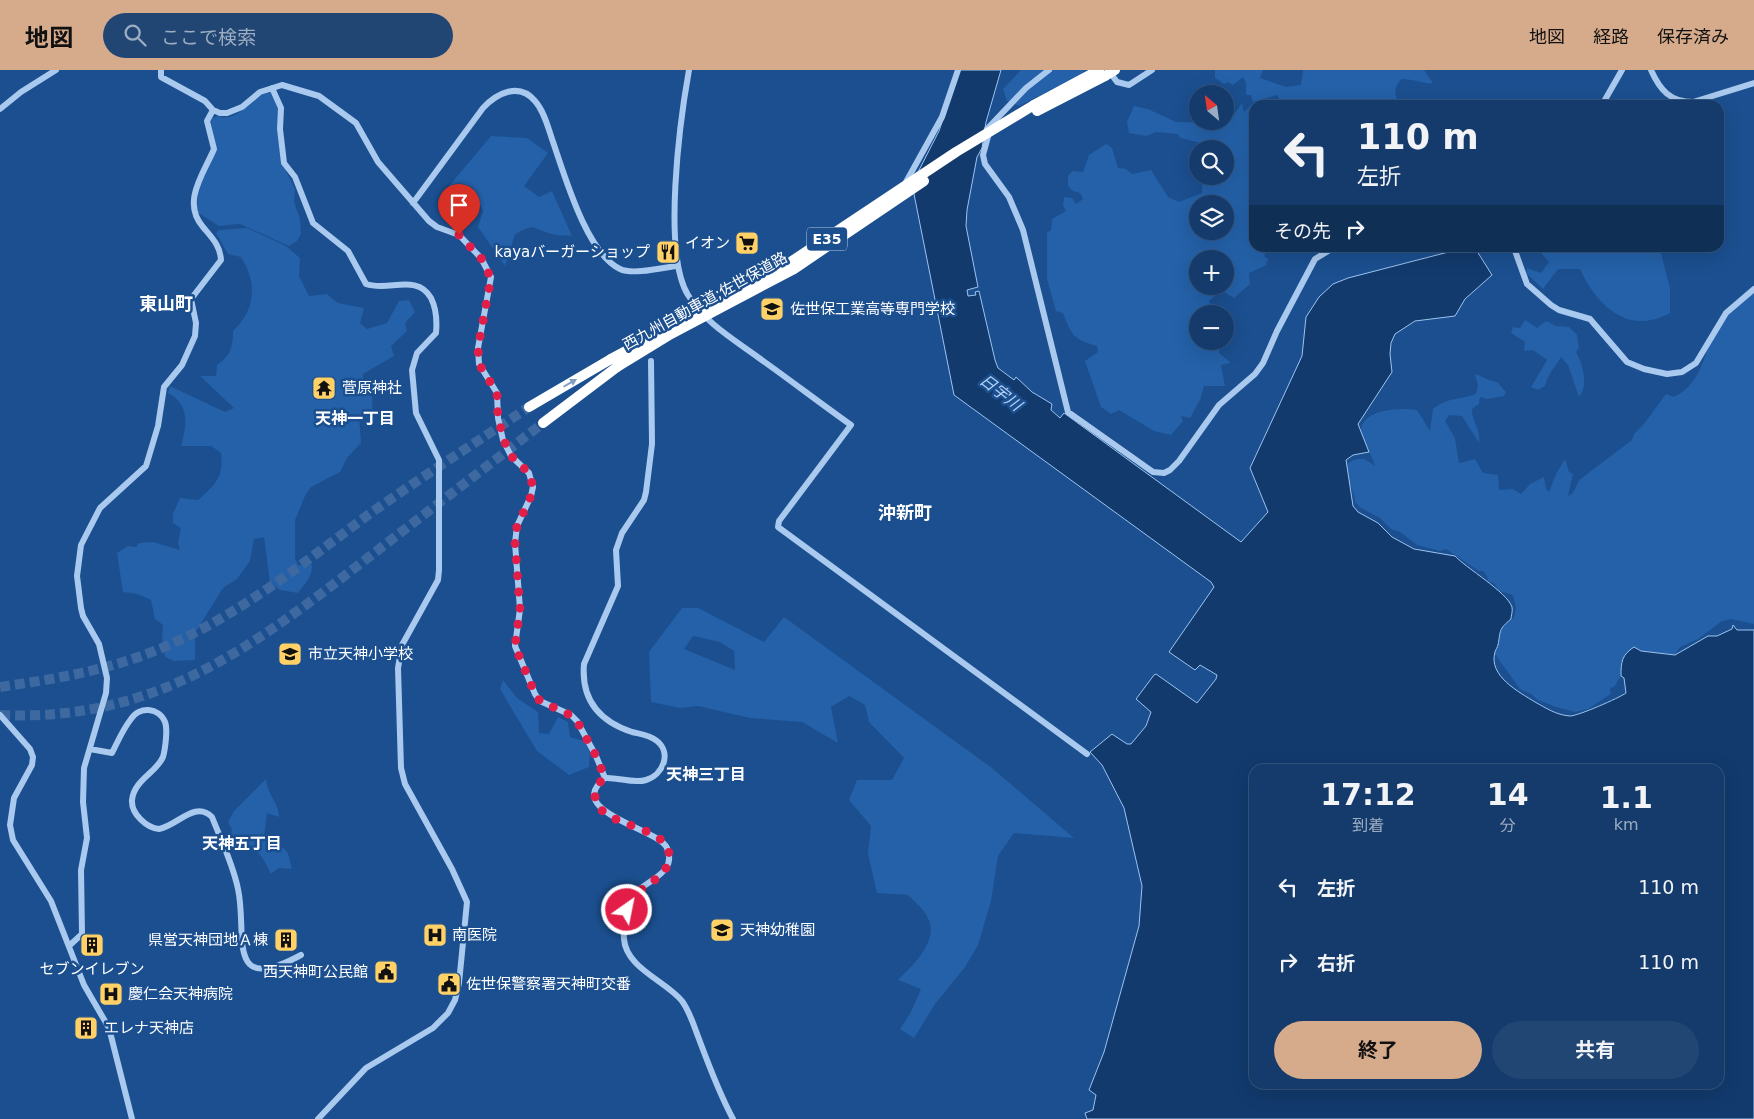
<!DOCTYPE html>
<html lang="ja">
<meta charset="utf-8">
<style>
:root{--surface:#143b6b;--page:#214673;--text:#f1f3f6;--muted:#9dadc1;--line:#33557e;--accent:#d6ab8b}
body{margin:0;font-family:"DejaVu Sans","Noto Sans JP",sans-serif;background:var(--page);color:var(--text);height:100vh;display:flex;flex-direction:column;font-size:19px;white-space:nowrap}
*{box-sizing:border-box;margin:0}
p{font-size:16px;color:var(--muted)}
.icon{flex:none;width:28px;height:28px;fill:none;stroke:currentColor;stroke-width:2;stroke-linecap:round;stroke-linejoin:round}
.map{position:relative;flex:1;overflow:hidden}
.side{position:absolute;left:1249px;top:694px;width:475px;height:325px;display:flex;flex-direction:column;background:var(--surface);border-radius:15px;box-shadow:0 5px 20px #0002,0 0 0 1px var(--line)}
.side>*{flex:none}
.banner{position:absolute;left:1249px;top:30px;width:475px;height:152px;border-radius:15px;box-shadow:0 5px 20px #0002,0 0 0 1px var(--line);background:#143b6b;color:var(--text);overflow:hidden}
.needle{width:32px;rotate:331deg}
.controls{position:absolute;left:1189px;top:15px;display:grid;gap:10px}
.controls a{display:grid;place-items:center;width:45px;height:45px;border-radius:50%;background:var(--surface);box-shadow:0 5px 20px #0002,0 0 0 1px var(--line);font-size:25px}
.pin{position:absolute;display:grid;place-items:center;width:42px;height:42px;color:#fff;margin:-51px -21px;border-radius:50% 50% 50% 0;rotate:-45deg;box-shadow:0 0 5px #0007}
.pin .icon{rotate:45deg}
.me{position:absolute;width:55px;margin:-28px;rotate:33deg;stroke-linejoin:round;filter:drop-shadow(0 0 4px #0008)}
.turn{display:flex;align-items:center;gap:18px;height:105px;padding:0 25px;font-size:22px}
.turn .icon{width:65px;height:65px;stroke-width:2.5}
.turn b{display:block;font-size:35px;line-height:42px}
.then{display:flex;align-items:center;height:48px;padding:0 25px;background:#0003;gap:10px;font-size:19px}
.eta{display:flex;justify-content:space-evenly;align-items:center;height:85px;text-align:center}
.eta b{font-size:30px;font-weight:700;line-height:35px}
.action{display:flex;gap:10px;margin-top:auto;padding:10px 25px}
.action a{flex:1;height:58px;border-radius:30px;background:var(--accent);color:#111;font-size:20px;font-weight:700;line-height:58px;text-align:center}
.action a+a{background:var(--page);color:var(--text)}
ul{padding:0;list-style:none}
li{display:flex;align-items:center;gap:15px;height:75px;padding:0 25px}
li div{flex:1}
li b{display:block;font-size:19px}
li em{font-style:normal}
header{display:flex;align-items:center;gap:30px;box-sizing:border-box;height:70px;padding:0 25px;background:var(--accent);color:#111}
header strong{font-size:24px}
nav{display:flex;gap:28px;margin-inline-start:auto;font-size:18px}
.search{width:350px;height:45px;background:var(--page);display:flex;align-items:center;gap:12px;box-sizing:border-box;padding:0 18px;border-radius:28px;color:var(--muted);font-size:19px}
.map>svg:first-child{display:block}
.green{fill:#2461a8;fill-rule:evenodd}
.water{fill:#123a6d;stroke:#9cc4f0;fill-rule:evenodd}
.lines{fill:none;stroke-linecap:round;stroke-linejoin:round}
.highway-tunnel{stroke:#3d69a0;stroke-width:10;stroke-dasharray:10 5;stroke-linecap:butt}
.minor{stroke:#a9c9ee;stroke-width:6}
.highway{stroke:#fff;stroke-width:10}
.highway-bridge{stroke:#fff;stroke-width:10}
.oneway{fill:#829ec1}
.route{stroke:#e11d48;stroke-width:9;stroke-dasharray:0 16.2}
.labels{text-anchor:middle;stroke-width:5;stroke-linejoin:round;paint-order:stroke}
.shield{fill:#1b4f8f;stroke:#bbcadd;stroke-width:1}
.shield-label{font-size:14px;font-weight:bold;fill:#fff}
.poi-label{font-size:15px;fill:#fff;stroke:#1b4f8f;text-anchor:start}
.street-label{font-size:15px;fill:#fff;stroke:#1b4f8f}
.water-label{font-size:16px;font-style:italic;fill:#b5d3f5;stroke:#1b4f8f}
.neighbourhood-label{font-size:16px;font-weight:bold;fill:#fff;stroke:#1b4f8f}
.quarter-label{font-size:18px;font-weight:bold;fill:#fff;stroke:#1b4f8f}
</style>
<header>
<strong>地図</strong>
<div class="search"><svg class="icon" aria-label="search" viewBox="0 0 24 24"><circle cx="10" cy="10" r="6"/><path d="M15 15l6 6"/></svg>ここで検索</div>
<nav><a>地図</a><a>経路</a><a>保存済み</a></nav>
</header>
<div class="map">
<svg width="1754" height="1049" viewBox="0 0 1754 1049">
<rect width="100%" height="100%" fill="#1b4f8f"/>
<path class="green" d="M 1021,0 L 1085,0 L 1080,5 L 1019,36 L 1007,31 L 1003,19 Z
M 1215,0 L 1263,0 L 1260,8 L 1286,17 L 1301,15 L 1303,0 L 1424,0 L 1433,13 C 1424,14 1413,9 1402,9 C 1393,16 1393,27 1402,35 L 1283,35 L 1277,25 L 1253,32 L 1251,25 L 1246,25 L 1246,13 L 1243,7 L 1233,15 L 1228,12 L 1224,14 L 1215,8 Z
M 270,22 L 279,41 L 277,60 L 283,95 L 295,119 L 294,132 L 300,149 L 301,164 L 297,171 L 289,176 L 240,154 L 219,156 L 197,142 L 198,116 L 216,78 L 211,52 L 212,48 L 218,46 C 239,54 253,24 270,22 Z
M 1242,33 L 1244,42 L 1252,34 L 1254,44 L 1254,178 L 1268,178 L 1264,186 L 1268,189 L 1266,195 L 1249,203 L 1250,214 L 1234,228 L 1221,220 L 1209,231 L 1212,236 L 1207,244 L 1198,244 L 1198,271 L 1219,271 L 1219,283 L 1231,293 L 1221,295 L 1225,316 L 1204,316 L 1200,330 L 1190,348 L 1181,346 L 1183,351 L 1171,365 L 1154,361 L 1119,340 L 1111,344 L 1101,337 L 1085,291 L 1098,282 L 1097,276 C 1073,269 1072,266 1063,243 L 1056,241 L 1047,209 L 1047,163 L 1051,160 L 1052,149 L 1066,141 L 1063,135 L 1064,127 L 1072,128 L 1076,134 L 1083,129 L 1080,123 L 1073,121 L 1068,116 L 1068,106 L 1072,101 L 1083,102 L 1089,85 L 1106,74 L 1112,78 L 1118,98 L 1126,99 L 1132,104 L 1151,100 L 1168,127 L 1179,132 L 1202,123 L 1202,112 L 1212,106 L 1225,106 L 1225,79 L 1208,79 L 1206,74 L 1180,68 L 1178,64 L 1156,62 L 1146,66 L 1129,63 L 1127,52 L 1134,36 L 1148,39 L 1176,52 L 1228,53 ZM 1198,134 L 1225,134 L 1225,161 L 1198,161 ZM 1198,189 L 1225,189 L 1225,216 L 1198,216 Z
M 491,66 L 527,68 L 548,83 L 524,116 L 539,127 L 552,121 L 572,166 C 565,165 555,166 548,163 C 529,156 534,155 515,164 L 505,196 L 478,157 L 483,141 L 472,117 L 449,135 L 449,116 Z
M 247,158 L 286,176 L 300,188 L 299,206 L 309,226 L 327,224 L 338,233 L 364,238 L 360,253 L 367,259 L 387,253 L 399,231 L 409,230 L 415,242 L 405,253 L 407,261 L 391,276 L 394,286 L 363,304 L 364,314 L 372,326 L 373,346 L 359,347 L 361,373 L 347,388 L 340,402 L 311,417 L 305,426 L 295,450 L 295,488 L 298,495 L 312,495 C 313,506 305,514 298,523 L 280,520 L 270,513 L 264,467 L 254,469 L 250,491 L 237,509 L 223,518 L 195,563 L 195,590 L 174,591 L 165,587 L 162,569 L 163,555 L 155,549 L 151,530 L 137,524 L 123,522 L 117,483 L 128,476 L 136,477 L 139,473 L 153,472 L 180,480 L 178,472 L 181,458 L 173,453 L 173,444 L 180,428 L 198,430 C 215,415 224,407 221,383 L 211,376 L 181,376 C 187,354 190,335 168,323 L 170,316 L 225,342 L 234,338 L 200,306 L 216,306 L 217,295 C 230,286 233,278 233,261 C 255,240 258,214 241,187 L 228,184 L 216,163 L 219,160 Z
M 1543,178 L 1664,178 L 1661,183 L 1670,218 L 1670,243 C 1628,266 1597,236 1580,199 L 1558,199 L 1543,219 L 1527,204 L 1527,198 L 1541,203 L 1549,192 L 1540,182 Z
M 1754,222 L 1754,554 L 1731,549 L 1722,551 L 1698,569 L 1680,577 L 1675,585 L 1641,581 L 1621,593 L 1621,606 L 1614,617 L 1610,618 L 1611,624 L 1588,639 L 1575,642 L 1556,637 L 1538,630 L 1531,624 L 1520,619 L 1494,583 L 1501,557 L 1514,548 L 1516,538 L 1513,525 L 1499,521 L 1495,514 L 1488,511 L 1487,506 L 1483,501 L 1479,501 L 1446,479 L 1440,481 L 1417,475 L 1400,462 L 1391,459 L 1380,448 L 1361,438 L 1355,432 C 1355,418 1342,407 1348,393 C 1359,386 1365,388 1375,396 C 1372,385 1362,373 1361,363 C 1359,339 1401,337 1417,340 L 1430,361 L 1433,339 C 1447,327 1461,330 1476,324 L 1478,316 L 1475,304 C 1483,306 1488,311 1497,312 L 1506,322 L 1504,326 L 1487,329 L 1480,327 L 1479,334 L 1472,339 C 1472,353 1481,358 1479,373 L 1462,346 L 1449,345 L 1445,351 L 1455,368 L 1459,393 L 1475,389 L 1483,403 L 1498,405 L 1499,420 L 1513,419 L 1521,424 L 1530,414 L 1544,407 L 1546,419 L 1549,422 L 1556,404 L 1565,389 L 1569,402 L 1573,404 L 1568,426 L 1573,423 L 1579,410 L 1632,370 L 1634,364 L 1644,354 L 1666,324 L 1674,327 C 1705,313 1705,273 1721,248 C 1727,238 1744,229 1754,222 Z
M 1525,250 L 1537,258 L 1546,251 L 1556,256 L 1569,257 L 1577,265 L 1579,278 L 1576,282 C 1583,295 1589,315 1579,327 L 1568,295 L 1561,287 C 1555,297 1548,304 1545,316 L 1538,320 L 1531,317 L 1547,290 L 1533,280 L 1524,281 L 1525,272 L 1511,263 L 1513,257 L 1520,258 Z
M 682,538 L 698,538 L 764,572 L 784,547 L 992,698 L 1074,768 L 1014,763 L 998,786 L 991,831 L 978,875 L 965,897 L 935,934 L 914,968 L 900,959 L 911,942 L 921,919 L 898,910 C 914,894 943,868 925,843 C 920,836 914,831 908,825 L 877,823 L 868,784 L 871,756 L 849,730 L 857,710 L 892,710 L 904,688 L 869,652 L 865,635 L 849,626 L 831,637 L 838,673 L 802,652 L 750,648 L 698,636 L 680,638 L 651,632 L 649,582 ZM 693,566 L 720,572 L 734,581 L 735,600 L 684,579 Z
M 503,610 L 517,628 L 538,642 L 539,663 L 549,664 L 558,647 L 568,652 L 570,667 L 584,671 L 590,683 L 589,697 L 569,705 L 537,681 L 500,619 Z
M 266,709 C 268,727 278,730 279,747 L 267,743 L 264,767 L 269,774 C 289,777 288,782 292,799 L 278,798 L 271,804 C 261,782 253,773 228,768 L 232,760 L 228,752 L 234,741 Z"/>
<path class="water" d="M 960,0 L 1001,0 L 986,52 L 982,78 L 977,87 L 967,140 L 966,156 L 978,217 L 967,220 L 968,226 L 976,225 L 975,222 L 979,221 L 995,290 L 998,298 L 1014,310 L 1016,307 L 1032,322 L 1052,334 L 1051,340 L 1060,348 L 1064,343 L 1241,472 L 1268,442 L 1250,398 L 1302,286 L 1306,247 L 1319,227 L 1333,214 L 1348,208 L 1464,178 L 1475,178 L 1492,205 L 1465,229 L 1455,246 L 1415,251 L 1395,264 L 1391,273 L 1390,284 L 1392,302 L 1358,354 L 1369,382 L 1353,385 L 1346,390 L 1353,436 L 1358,442 L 1378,453 L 1392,467 L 1414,479 L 1455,486 C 1466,498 1507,522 1512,537 C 1513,541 1511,546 1511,549 C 1498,560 1501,560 1498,575 C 1498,576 1495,581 1495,582 C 1488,606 1519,622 1535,632 C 1546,638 1556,645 1570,646 C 1578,646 1619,628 1626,623 L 1624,608 L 1621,606 C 1621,591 1622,585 1634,577 L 1641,581 L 1675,585 L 1708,566 L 1717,566 L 1732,559 L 1733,555 L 1737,560 L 1754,560 L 1754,1049 L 1087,1049 L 1085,1043 L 1093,1040 L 1096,1025 L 1089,1020 L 1104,982 L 1139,856 L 1142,816 L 1124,738 L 1102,695 L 1090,682 L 1112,664 L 1127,674 L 1131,674 L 1146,656 L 1151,642 L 1136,629 L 1154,605 L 1156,604 L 1197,633 L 1216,609 L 1217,605 L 1200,595 L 1195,600 L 1169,582 L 1214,517 L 1211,512 L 954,325 L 912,114 L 939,61 ZM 1254,699 L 1719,699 L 1719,1014 L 1254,1014 Z"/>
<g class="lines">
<path class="highway-tunnel" d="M 0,617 C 55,609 110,600 162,578 C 238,546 302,494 368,445 C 420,408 475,373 529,337
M 0,645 C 156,652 252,577 369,487 C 427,442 485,398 543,353"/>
<path class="minor" d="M 161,0 L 161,7 L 205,31 L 213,40 L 220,43 L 227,43 L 242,37 L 260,22 L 282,15 L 319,26 L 356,53 L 378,92 L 429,151 L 437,157 L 459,165 L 481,188 L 491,207 L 478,278 L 479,294 L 497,323 L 498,348 L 503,370 L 511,386 L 529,403 L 533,417 L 531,426 L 517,456 L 515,473 L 520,539 L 515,576 L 535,624 L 540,631 L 571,645 L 577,651 L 596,686 L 605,708
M 689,0 C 680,50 662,183 688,225 C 705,253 733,269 759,288 C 790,310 820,333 851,355 L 779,451 L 778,457 L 1087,684
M 1651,0 C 1660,20 1670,32 1693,32 L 1754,13
M 1109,1 L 1117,12 L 1129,15 L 1152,0
M 272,18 L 281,38 L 280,59 L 284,93 L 295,107 L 313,153 L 348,181 L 366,214 C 388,222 417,203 431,228 C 436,238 437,252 436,263 L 417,283 L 412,300 L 416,343 L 439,390 L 439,500 L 438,510 L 402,575 L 398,598 L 401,698 L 405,714 L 452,799 L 467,832 L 459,913 L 455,930 L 448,943 L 433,958 L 366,998 L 318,1049
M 1602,35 L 1622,0
M 0,39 L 21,22 L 56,0
M 987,59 L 1026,18 L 1049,0
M 989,63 L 983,85 L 985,94 L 1009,127 L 1023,160 L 1068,342 L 1153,402 L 1164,403 L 1170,400 L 1179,391 L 1219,335 L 1255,304 L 1263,293 L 1277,261 L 1315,189 L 1333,178
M 906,112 L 942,47 L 958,0
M 413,133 L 483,38 C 497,23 519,12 535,31 C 544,41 548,57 552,69 C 564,103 586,183 620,199 C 632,205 662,198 676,196
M 1514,178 L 1527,214 L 1551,235 L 1559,240 L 1590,249 L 1627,292 L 1644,299 L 1667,304 L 1682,302 L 1696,293 L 1726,243 L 1754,219
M 651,291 L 652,374 L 646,422 L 644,430 L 622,463 L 616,480 L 618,516 L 584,594 C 581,629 599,651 632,662 C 640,664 650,665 657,671 C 672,683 663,705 646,710 C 633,714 618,707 605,708 C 562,742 660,759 667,778 C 678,804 645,810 634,825 C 625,836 623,856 624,869 C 626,898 666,911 682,931 C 690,942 694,956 699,969 C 709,996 719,1023 733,1049
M 0,645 L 30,679 L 33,687 L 32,695 L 14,728 L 10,755 L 13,770 L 51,831 L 84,915 L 109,958 L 132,1049
M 90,679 L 112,683 C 118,671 123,659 131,649 C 139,636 159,637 165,652 C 168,659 165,680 163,687 C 156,703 134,710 132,730 C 131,744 147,758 159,759 C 177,756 195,730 212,747 C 221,770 233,794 238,819 C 248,864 224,927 301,885
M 70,875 L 82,864 L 81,800 L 87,768 L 83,732 L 84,698 L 106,623 L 107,608 L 99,574 L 83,546 L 81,538 L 77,506 L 81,475 L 100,438 L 146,396 L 158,356 L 164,317 L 182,295 L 195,266 L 196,253 L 191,229 L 221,190 C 220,175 212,168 203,157 C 181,132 204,103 214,79 L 207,51 L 213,40"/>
<path class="highway" d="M 1034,35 L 1099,0
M 1037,41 L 1105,6
M 529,337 L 611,289
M 543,353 L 617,297"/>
<path class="highway-bridge" d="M 1105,6 L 1115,0
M 611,289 L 786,195 L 956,82 L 1034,35
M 617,297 L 671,264 L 794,199 L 924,111"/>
</g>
<defs><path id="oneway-solid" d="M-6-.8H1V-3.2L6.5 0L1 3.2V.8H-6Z" transform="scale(1.25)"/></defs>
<use class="oneway" href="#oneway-solid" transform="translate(570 313) rotate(-30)"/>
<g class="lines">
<path class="route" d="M 459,165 L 481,188 L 491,208 L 478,278 L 479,294 L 497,323 L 498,348 L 506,376 L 511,386 L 529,403 L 533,417 L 531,426 L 517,456 L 515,473 L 520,539 L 515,576 L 535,624 L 540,631 L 570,645 L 577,651 L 596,686 L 605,708 C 599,712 596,717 595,724 C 593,759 673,753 669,788 C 667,812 636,813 627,840"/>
</g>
<defs>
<g id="supermarket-square" transform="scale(1.25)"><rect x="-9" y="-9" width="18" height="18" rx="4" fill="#ffd166" stroke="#1b4f8f"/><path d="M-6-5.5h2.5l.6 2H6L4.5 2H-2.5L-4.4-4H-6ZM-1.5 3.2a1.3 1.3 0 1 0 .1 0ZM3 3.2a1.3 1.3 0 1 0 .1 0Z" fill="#111"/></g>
<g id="restaurant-square" transform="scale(1.25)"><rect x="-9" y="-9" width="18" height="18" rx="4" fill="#ffd166" stroke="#1b4f8f"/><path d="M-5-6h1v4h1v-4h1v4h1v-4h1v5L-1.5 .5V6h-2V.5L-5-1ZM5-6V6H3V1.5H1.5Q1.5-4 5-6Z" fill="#111"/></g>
<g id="school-square" transform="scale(1.25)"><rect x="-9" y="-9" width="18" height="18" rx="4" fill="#ffd166" stroke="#1b4f8f"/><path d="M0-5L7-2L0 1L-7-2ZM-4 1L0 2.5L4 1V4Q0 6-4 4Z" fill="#111"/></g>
<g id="temple-square" transform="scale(1.25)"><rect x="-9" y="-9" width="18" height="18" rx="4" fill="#ffd166" stroke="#1b4f8f"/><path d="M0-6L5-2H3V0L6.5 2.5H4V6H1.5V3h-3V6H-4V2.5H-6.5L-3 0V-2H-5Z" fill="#111"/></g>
<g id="hospital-square" transform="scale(1.25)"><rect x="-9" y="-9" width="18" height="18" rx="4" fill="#ffd166" stroke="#1b4f8f"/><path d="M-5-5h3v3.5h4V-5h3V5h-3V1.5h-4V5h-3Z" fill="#111"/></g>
<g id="building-square" transform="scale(1.25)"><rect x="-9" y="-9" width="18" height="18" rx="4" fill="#ffd166" stroke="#1b4f8f"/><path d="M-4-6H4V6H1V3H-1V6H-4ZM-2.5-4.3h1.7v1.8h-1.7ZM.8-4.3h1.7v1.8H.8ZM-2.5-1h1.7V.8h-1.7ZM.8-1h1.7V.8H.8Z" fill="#111"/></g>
<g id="civic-square" transform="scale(1.25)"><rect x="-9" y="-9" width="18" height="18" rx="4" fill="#ffd166" stroke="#1b4f8f"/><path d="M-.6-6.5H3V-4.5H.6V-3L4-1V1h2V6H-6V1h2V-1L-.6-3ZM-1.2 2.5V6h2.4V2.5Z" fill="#111"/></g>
</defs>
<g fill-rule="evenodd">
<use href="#supermarket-square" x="747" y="173"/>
<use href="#restaurant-square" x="668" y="182"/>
<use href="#school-square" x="772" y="239"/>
<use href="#temple-square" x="324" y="318"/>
<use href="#school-square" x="290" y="584"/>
<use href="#school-square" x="722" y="860"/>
<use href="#hospital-square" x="435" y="865"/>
<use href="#building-square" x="286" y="870"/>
<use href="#building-square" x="92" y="875"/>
<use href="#civic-square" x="386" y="902"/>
<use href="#civic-square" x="449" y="914"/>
<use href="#hospital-square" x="111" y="924"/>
<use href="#building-square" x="86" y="958"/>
</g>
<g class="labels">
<rect class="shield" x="807" y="157.5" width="40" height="23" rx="4"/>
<g class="shield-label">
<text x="827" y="174">E35</text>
</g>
<g class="poi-label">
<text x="730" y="178" text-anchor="end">イオン</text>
<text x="650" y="187" text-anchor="end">kayaバーガーショップ</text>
<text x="790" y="244">佐世保工業高等専門学校</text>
<text x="342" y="323">菅原神社</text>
<text x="308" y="589">市立天神小学校</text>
<text x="740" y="865">天神幼稚園</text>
<text x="452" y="870">南医院</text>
<text x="268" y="875" text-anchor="end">県営天神団地Ａ棟</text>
<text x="92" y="904" text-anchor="middle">セブンイレブン</text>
<text x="368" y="907" text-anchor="end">西天神町公民館</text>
<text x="466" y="919">佐世保警察署天神町交番</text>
<text x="128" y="929">慶仁会天神病院</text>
<text x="104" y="963">エレナ天神店</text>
</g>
<g class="street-label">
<text transform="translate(705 231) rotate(-29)" y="5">西九州自動車道;佐世保道路</text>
</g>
<g class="water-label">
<text transform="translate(1001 322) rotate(38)" y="6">日宇川</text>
</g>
<g class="neighbourhood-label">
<text x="355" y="354">天神一丁目</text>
<text x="706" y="710">天神三丁目</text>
<text x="242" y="779">天神五丁目</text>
</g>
<g class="quarter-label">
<text x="166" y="240">東山町</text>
<text x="905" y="449">沖新町</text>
</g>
</g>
</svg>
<div class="controls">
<a><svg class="needle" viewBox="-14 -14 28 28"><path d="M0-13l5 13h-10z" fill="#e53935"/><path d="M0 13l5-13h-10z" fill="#9dadc1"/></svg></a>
<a><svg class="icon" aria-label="search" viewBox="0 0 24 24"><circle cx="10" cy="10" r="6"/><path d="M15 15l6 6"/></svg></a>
<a><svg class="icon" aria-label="layers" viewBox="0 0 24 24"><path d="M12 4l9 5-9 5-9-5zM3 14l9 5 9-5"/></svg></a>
<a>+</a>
<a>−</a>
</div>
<div class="pin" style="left:459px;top:165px;background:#d93025"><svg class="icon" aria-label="arrive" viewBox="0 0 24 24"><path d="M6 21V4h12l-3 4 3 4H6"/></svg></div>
<svg class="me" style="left:627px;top:840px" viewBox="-20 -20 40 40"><circle r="17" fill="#e11d48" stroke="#fff" stroke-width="3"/><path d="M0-11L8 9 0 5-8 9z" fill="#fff"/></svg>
<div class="banner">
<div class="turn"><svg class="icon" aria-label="left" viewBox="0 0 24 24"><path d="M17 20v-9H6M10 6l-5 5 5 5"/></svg><div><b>110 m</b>左折</div></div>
<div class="then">その先<svg class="icon" aria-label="right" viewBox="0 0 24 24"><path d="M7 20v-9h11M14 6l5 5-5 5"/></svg></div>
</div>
<section class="side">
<div class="eta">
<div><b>17:12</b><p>到着</p></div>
<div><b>14</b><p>分</p></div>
<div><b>1.1</b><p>km</p></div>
</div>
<ul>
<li><svg class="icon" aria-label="left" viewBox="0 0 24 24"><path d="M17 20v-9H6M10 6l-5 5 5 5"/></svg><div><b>左折</b></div><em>110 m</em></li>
<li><svg class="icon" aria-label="right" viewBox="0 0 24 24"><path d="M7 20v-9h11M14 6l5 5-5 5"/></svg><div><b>右折</b></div><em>110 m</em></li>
</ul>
<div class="action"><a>終了</a><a>共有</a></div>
</section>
</div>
